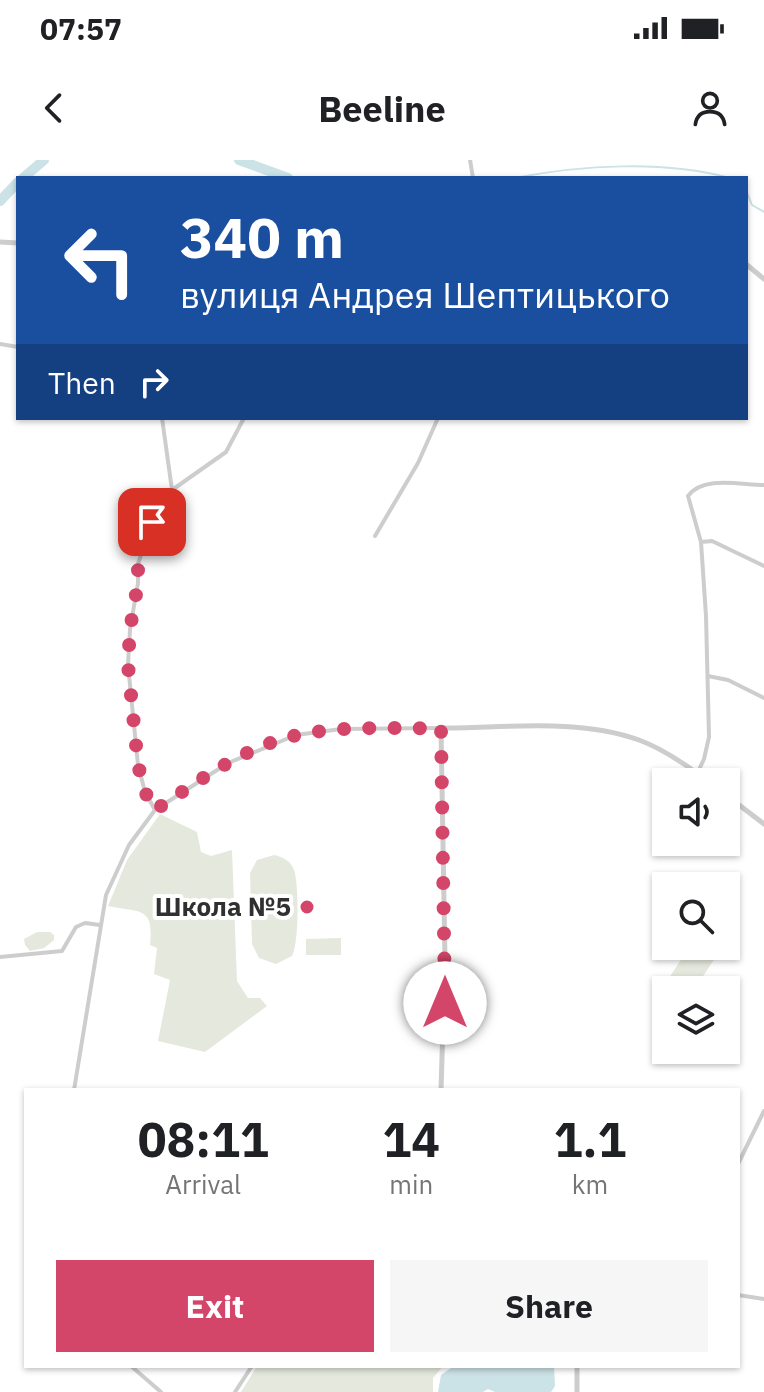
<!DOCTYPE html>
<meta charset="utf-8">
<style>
:root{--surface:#fff;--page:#f6f6f6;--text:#202124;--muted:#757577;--accent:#d44669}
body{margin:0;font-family:"IBM Plex Sans",sans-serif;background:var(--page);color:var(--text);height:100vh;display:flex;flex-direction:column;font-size:30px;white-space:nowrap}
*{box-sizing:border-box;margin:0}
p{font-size:26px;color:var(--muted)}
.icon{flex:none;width:44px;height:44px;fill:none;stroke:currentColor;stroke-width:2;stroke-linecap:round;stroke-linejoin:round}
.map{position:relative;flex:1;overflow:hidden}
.sheet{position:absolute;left:24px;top:928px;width:716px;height:280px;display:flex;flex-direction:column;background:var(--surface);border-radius:0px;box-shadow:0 2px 6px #0004}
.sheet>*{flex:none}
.banner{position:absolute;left:16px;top:16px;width:732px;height:244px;border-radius:0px;box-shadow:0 2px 6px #0004;background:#1a4fa0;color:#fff;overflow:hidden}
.controls{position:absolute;left:652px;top:608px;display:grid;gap:16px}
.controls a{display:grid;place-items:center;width:88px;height:88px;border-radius:0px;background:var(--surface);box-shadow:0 2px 6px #0004;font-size:40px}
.pin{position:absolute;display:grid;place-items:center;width:68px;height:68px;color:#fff;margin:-34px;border-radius:16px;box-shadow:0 4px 12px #0006}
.me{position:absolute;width:88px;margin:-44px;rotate:0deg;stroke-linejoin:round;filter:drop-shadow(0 0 6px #0008)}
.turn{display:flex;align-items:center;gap:28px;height:168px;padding:0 32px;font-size:36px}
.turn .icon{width:104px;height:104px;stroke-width:2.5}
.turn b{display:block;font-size:56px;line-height:68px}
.then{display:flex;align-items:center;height:76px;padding:0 32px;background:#0003;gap:16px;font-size:30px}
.eta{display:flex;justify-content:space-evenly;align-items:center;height:136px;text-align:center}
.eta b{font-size:48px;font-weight:700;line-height:56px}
.action{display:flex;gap:16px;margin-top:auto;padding:16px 32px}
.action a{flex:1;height:92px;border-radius:0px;background:var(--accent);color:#fff;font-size:32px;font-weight:700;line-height:92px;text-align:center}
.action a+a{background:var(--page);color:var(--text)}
.status{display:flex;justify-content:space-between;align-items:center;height:56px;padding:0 40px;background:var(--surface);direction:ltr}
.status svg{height:22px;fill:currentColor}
header{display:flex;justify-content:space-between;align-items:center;height:104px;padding:0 32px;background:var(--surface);font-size:36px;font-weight:700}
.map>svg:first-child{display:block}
.green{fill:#e5e9dd}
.water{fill:#cbe2e7}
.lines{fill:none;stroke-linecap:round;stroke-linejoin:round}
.stream{stroke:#cbe2e7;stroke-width:2}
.river{stroke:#cbe2e7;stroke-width:10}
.minor{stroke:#cdcdcd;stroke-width:4}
.tertiary{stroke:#cdcdcd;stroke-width:5}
.route{stroke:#d44669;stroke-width:14;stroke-dasharray:0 25.2}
.poi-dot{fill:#d44669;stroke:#fff;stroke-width:3}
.labels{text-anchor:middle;stroke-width:8;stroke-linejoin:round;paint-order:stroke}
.poi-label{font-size:26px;font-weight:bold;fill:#303030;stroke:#fff;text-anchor:end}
</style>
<div class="status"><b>07:57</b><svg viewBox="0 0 49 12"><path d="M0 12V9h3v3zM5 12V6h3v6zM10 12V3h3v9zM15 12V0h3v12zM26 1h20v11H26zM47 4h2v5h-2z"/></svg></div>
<header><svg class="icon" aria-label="back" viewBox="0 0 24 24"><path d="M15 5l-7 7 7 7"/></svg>Beeline<svg class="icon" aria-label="person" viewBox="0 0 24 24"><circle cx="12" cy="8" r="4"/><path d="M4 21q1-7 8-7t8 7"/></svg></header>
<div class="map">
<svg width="764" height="1232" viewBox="0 0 764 1232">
<rect width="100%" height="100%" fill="#fff"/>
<path class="green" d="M 160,654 L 197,672 L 201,692 L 211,696 L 232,690 L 237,821 L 248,838 L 260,838 L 267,846 L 205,892 L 158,881 L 170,820 L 154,814 L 157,788 L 150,785 C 154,746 141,753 108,746 L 127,700 Z
M 274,695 C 283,697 291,701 294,710 C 299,723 299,785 292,796 L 276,804 L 259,798 L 252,784 L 250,713 L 257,700 Z
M 37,772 L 50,772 L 54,775 L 54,780 L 44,788 L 30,791 L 25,785 L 24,779 Z
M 341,778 L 341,795 L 306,795 L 306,779 Z
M 690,786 L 717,786 L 717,795 L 694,830 L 667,830 L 667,821 Z
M 257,1206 L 443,1206 L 433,1218 L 433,1232 L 241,1232 Z"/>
<path class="water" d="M 454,1206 L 554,1206 L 555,1226 L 551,1232 L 495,1232 L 488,1229 L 483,1232 L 438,1232 L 441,1215 Z"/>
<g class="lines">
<path class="stream" d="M 514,18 C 582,5 663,0 730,18
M 746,30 L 752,45 L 764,52"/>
<path class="river" d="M 239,0 L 288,18
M 23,18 L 44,0
M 0,41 L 18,22"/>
<path class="minor" d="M 470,0 L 473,18
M 0,184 L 18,187
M 162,258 L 172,330
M 375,376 L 418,303 L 438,258
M 701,382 L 712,381 L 764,406
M 708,516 L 728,520 L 764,538
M 697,614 L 704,599 L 709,577 L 706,456 L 701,382 L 688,336 C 703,315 741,325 764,325
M 155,650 L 145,632 L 138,605 L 128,505 L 130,469 L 138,423 L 138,404 L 152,362 L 172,330 L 226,292 L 244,258
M 0,797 L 62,791 L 76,767 L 85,763 L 100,765
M 74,930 L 106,735 L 129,685 L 155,650 L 228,603 L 296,575 L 341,569 L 441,568
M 738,1004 L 764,951
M 738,1135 L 764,1139
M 131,1206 L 161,1232
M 235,1232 L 252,1206"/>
<path class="tertiary" d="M 0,82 L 18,83
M 746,104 L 764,119
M 726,635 L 764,664
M 441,930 L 445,800 L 441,568 C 505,568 578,558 639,580 C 664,589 688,606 709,622
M 577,1232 L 577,1206"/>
</g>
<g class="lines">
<path class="route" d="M 152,362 L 138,404 L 138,423 L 130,469 L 128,505 L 138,605 L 145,632 L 155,650 C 199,621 245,586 298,575 C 345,565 394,569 441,568 L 445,843"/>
</g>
<circle class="poi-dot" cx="307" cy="747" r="8"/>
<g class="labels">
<g class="poi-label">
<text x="291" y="756">Школа №5</text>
</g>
</g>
</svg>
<div class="controls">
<a><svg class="icon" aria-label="sound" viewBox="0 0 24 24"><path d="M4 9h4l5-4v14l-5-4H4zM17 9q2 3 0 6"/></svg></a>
<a><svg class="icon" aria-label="search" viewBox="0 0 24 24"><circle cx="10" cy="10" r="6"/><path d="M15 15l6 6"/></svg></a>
<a><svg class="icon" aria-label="layers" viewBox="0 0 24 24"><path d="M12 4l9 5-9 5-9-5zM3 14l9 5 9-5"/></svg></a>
</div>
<div class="pin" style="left:152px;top:362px;background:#d93025"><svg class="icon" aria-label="arrive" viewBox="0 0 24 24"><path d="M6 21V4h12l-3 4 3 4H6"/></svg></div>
<svg class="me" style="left:445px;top:843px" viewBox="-20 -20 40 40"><circle r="19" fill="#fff"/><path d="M0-13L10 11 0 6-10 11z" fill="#d44669"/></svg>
<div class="banner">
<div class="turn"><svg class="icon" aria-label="left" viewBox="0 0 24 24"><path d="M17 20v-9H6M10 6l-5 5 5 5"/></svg><div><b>340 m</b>вулиця Андрея Шептицького</div></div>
<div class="then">Then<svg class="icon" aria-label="right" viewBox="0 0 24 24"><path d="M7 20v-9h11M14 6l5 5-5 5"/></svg></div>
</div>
<section class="sheet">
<div class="eta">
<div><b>08:11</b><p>Arrival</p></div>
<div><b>14</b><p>min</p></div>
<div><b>1.1</b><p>km</p></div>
</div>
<div class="action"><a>Exit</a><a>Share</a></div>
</section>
</div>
